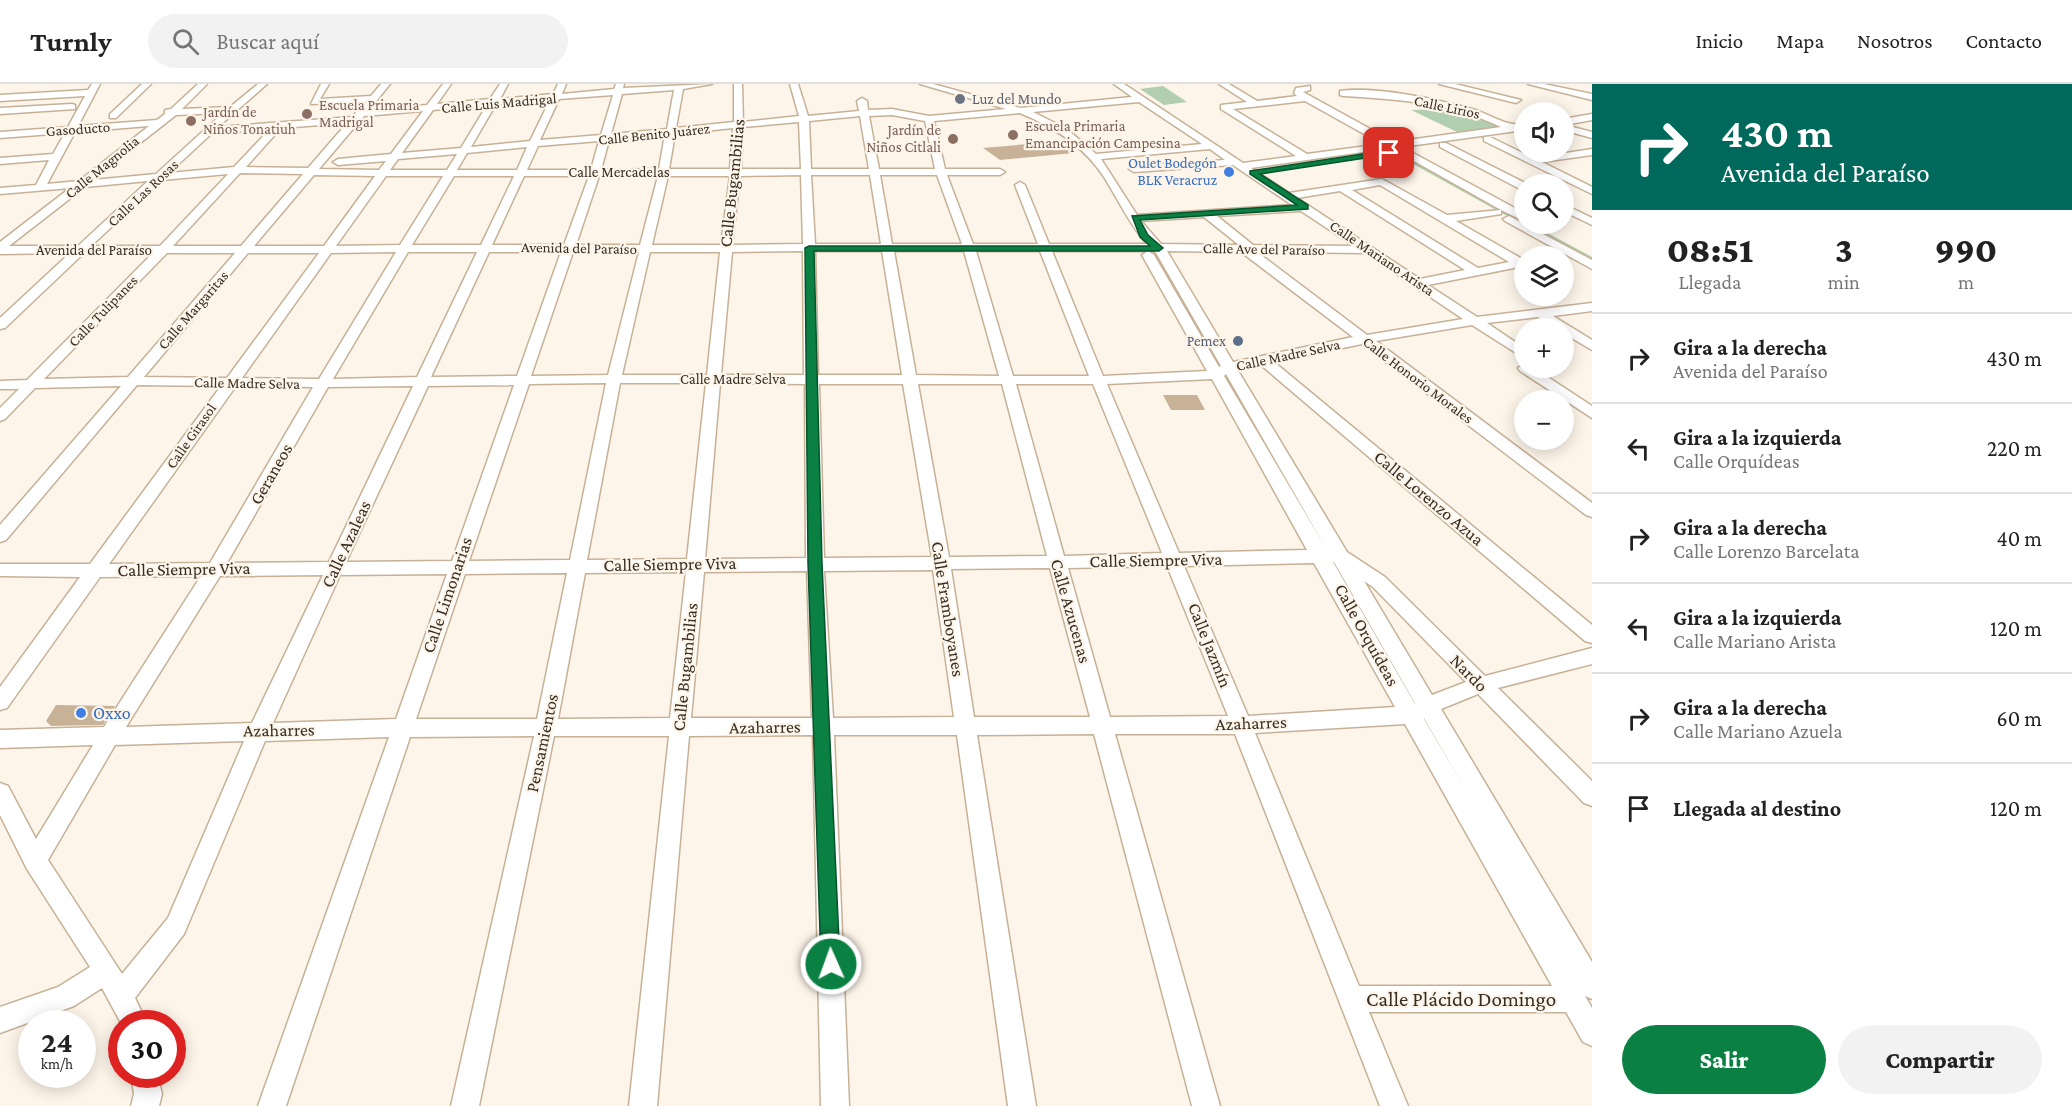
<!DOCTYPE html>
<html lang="es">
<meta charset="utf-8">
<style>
:root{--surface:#fff;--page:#f2f2f2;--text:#222;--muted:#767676;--line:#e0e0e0;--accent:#0b8043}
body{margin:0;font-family:"Crimson Pro",serif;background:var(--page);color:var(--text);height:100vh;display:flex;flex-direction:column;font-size:22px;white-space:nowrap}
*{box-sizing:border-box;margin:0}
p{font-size:20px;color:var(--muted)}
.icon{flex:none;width:33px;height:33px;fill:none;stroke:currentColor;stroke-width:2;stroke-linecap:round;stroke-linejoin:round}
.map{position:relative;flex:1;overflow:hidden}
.details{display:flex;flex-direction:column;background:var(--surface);width:480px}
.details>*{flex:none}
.banner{background:#00695c;color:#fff;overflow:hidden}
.fabs{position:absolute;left:1514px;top:18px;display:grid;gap:12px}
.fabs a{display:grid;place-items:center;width:60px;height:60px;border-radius:50%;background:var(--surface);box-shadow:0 3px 15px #0003;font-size:30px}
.speed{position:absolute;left:18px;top:926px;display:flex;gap:12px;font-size:30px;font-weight:700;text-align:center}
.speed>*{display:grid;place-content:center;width:78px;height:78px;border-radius:50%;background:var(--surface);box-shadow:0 3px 15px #0003;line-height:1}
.speed small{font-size:15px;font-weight:400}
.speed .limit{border:9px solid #d22;background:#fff;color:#111}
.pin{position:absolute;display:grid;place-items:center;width:51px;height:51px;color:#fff;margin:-26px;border-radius:12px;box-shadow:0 3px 9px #0006}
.me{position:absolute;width:66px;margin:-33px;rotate:358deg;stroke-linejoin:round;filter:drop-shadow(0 0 4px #0008)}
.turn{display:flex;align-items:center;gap:21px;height:126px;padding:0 30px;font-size:27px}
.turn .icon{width:78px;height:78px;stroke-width:2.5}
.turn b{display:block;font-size:42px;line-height:51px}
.eta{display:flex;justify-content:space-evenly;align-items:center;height:102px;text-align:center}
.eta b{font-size:36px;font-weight:800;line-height:42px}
.cta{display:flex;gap:12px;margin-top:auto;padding:12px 30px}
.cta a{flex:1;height:69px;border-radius:36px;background:var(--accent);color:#fff;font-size:24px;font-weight:800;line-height:69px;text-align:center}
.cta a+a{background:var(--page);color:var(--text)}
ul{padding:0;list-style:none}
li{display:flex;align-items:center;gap:18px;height:90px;padding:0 30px;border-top:2px solid var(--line)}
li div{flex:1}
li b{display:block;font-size:22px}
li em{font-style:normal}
header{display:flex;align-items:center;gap:36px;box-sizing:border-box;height:84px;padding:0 30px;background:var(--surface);border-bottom:2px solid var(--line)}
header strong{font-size:28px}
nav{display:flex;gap:33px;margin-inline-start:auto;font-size:21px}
.search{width:420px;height:54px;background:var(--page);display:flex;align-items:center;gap:15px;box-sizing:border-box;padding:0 21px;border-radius:33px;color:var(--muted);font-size:22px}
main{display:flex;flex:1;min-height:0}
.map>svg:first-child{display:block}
.green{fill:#b1ceb0}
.building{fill:#c7b297}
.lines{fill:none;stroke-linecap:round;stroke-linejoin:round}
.minor-casing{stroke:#c6b196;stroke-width:3}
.minor{fill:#fff;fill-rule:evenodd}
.route{fill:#0b8043;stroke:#07532c;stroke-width:1.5}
.worship-dot{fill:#6b7280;stroke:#fef5ea;stroke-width:2}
.education-dot{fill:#8d6e63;stroke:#fef5ea;stroke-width:2}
.shop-dot{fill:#3f7fe0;stroke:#fef5ea;stroke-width:2}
.service-dot{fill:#5c6f8a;stroke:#fef5ea;stroke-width:2}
.labels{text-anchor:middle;stroke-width:4.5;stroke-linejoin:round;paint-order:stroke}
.far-worship-label{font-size:15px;fill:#5b616d;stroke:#fef5ea;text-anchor:start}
.far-street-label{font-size:15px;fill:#362d23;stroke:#fef5ea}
.far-education-label{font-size:15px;fill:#785e54;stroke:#fef5ea;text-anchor:start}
.far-shop-label{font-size:15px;fill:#366cbe;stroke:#fef5ea;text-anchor:end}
.far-service-label{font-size:15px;fill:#4e5e75;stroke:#fef5ea;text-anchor:end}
.street-label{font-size:18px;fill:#362d23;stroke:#fef5ea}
.shop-label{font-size:18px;fill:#366cbe;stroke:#fef5ea;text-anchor:start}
.near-street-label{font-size:21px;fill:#362d23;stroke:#fef5ea}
</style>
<header>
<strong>Turnly</strong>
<div class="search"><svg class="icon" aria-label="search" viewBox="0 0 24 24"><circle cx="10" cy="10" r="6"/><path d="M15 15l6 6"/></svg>Buscar aquí</div>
<nav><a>Inicio</a><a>Mapa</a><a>Nosotros</a><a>Contacto</a></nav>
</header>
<main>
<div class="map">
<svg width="1592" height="1022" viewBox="0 0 1592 1022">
<rect width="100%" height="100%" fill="#fef5ea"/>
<path class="green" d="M 1163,2 L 1187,18 L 1164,21 L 1140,5 Z
M 1440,25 L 1474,31 L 1502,43 L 1457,48 L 1411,26 Z
M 1401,69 L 1524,136 L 1524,140 L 1531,140 L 1592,173 L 1592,179 L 1395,70 Z"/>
<path class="building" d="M 1063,57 L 1074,69 L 1000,76 L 983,64 Z
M 1163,311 L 1197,311 L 1205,326 L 1171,326 Z
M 56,621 L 115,622 L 103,641 L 51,642 L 46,637 Z"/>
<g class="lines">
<g class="minor-casing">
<path id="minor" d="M 92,0 L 100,0 L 78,42 L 157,36 L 165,30 L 165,26 L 171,25 L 198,0 L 207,0 L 182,25 L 230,23 L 258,0 L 267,0 L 218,43 L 352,33 L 366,18 L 311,20 L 321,0 L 329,0 L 320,15 L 371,12 L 381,0 L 390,0 L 369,26 L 427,21 L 443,0 L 451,0 L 437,20 L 490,15 L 500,0 L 508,0 L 500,15 L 553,10 L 558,0 L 566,0 L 562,10 L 614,5 L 616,0 L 624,0 L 623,4 L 712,0 L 683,5 L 676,44 L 734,38 L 734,0 L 742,0 L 743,38 L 799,32 L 790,0 L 798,0 L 808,32 L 859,27 L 857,17 L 862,14 L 867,17 L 868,26 L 892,25 L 929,32 L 1006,25 L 920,0 L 933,0 L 1021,24 L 1132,13 L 1114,0 L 1124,0 L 1243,79 L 1296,72 L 1221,25 L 1221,21 L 1247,18 L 1219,0 L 1229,0 L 1257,17 L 1297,12 L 1294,9 L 1296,4 L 1310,2 L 1310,6 L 1303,8 L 1394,58 L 1501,43 C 1452,19 1397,15 1343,12 L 1340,11 L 1340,7 C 1375,2 1438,15 1472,25 C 1490,30 1506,43 1524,40 L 1524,46 L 1402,63 L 1524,129 L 1524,137 L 1501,126 L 1501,130 L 1456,137 L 1524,176 L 1524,182 L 1428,201 L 1477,233 L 1592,219 L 1592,227 L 1553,232 L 1592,256 L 1592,266 L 1563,249 L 1563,244 L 1555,244 L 1538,233 L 1487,239 L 1524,264 L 1524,274 L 1472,241 L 1376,257 L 1592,419 L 1592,433 L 1586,431 L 1362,260 L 1274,278 L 1592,541 L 1592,559 L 1585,557 L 1261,281 L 1237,285 L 1347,468 L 1385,493 L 1485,592 L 1592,564 L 1592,580 L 1498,604 L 1592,697 L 1592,722 L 1584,719 L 1478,610 L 1441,625 L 1592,878 L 1592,915 L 1585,912 L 1592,924 L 1592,962 L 1583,958 L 1566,928 L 1369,928 L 1408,1022 L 1380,1022 L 1235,650 L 1115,650 L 1220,1022 L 1192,1022 L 1094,650 L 977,651 L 1036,1022 L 1008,1022 L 957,651 L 834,651 L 849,1022 L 821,1022 L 813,651 L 689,652 L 657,1022 L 629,1022 L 669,652 L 554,652 L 479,1022 L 451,1022 L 534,652 L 410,653 L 286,1022 L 258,1022 L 389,653 L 265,657 L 184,850 L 135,914 L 147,939 L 122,939 L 122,941 L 102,904 L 74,922 L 0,949 L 0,923 L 58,903 L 90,883 L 27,785 L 0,731 L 0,699 L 8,702 L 36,755 L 93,661 L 0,664 L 0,646 L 104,643 L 201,492 L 100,493 L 7,624 L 0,626 L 0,603 L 80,493 L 0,492 L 0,480 L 90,480 L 221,302 L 137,301 L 6,456 L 0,458 L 0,441 L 121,302 L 35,304 L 5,335 L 0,337 L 0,324 L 19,305 L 0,305 L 0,297 L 27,296 L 153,169 L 84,169 L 5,244 L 0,245 L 0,234 L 70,169 L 0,170 L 0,158 L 70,104 L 0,110 L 0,104 L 36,101 L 49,76 L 0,80 L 0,74 L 53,70 L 65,49 L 0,54 L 0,48 L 68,43 L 85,12 L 0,17 L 0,11 L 88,6 ZM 674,6 L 667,45 L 611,50 L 622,10 ZM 613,11 L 601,51 L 540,56 L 559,15 ZM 550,16 L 530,57 L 471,63 L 496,20 ZM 1305,17 L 1382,60 L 1307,70 L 1233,25 ZM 1139,18 L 1202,60 L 1096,70 L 1067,45 L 1033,28 ZM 487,21 L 461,64 L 402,69 L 433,26 ZM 423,27 L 391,70 L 338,75 L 333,78 L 338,81 L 386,77 L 379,86 L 319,85 L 364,32 ZM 223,29 L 156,90 L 93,96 L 176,31 ZM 1020,29 C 1054,43 1084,62 1104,93 C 1118,115 1129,140 1147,160 L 1049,160 L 1025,101 L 1020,98 L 1015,101 L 1038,160 L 973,160 L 947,91 L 1000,91 L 1005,88 L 1000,85 L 945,85 L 934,37 ZM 892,31 L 925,37 L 935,85 L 879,85 L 869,32 ZM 860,32 L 869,85 L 811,85 L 809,37 ZM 799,38 L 801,85 L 741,85 L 743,43 ZM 347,39 L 308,84 L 246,83 L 281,44 ZM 149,42 L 79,97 L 47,100 L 75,48 ZM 733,44 L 730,85 L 669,85 L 675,50 ZM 270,45 L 234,83 L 169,89 L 211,50 ZM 665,50 L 659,85 L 601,86 L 609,56 ZM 599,57 L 591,86 L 527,86 L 538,62 ZM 527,63 L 517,86 L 457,86 L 467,69 ZM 1391,64 L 1501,126 L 1447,131 L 1382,95 L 1289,109 L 1251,84 ZM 1210,65 L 1225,76 L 1134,82 L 1129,85 L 1134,88 L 1233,81 L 1292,121 L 1137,131 L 1101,75 ZM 457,70 L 447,86 L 390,86 L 398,75 ZM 240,89 L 303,90 L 241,162 L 173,162 ZM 228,90 L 160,162 L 91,162 L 162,96 ZM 314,91 L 375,92 L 324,162 L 254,162 ZM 801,91 L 803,160 L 732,161 L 740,92 ZM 811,91 L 870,91 L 881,160 L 815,160 ZM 880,91 L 937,91 L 962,160 L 892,160 ZM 386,92 L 443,92 L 400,161 L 336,162 ZM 454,92 L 514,92 L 481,161 L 412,161 ZM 524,92 L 589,92 L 564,161 L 492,161 ZM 599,92 L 658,92 L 640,161 L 576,161 ZM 668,92 L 730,92 L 721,161 L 652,161 ZM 148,97 L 78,162 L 9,162 L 85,103 ZM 1380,101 L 1509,178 L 1478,184 L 1352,106 ZM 1340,107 L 1465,186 L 1420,195 L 1297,114 ZM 1301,127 L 1354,162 L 1253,161 L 1217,132 ZM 1204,133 L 1239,161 L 1161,160 L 1141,137 ZM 803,167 L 804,291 L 721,291 L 732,168 ZM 815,167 L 882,167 L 902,291 L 818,291 ZM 894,167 L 964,167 L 999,292 L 916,291 ZM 976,167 L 1040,167 L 1089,292 L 1013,292 ZM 1052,167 L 1155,167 L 1221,282 L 1219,283 L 1154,171 L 1148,167 L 1142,171 L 1207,287 L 1103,292 ZM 1167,167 L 1241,168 L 1353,253 L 1233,278 ZM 396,168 L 319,295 L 242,294 L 331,169 ZM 408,168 L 477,168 L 417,293 L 333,295 ZM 489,168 L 561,168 L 517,292 L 431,293 ZM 573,168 L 639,168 L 608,291 L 531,292 ZM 650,168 L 720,168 L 707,291 L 622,291 ZM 1257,168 L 1365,169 L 1463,235 L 1367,251 ZM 167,169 L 235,169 L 128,293 L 44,295 ZM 248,169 L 319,169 L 227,294 L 144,293 ZM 1226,290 L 1327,466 L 1224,292 ZM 1212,295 L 1307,466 L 1179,469 L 1107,300 ZM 606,299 L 570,476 L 469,477 L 529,300 ZM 620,299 L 706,299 L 687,475 L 587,476 ZM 720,299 L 805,300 L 806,474 L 705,475 ZM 819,300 L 903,300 L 932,473 L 824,474 ZM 918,300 L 1002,300 L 1047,472 L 949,473 ZM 1016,300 L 1093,300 L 1162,469 L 1064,472 ZM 514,301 L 452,477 L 346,478 L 428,302 ZM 236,302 L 313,303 L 210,479 L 109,480 ZM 413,302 L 329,478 L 227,479 L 328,303 ZM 1333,478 L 1334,478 L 1415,619 L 1415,620 ZM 1314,479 L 1395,623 L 1248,632 L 1184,482 ZM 1167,482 L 1228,632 L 1110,633 L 1068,484 ZM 1050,484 L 1090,633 L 974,633 L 951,485 ZM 933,486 L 954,633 L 833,634 L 824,487 ZM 807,487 L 812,634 L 691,634 L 704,488 ZM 686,488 L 670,634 L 558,635 L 585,489 ZM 567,489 L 537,635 L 416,635 L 465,490 ZM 447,490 L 396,635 L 273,639 L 340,491 ZM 323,491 L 252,639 L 126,643 L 220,492 ZM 1364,497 L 1373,503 L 1466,598 L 1432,611 ZM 1424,634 L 1468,710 L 1424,635 ZM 1405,640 L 1552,902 L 1359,902 L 1255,649 ZM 244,657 L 168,834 L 122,890 L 48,776 L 115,661 Z
M 142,0 L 151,0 L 116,34 L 110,34 L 110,30 Z
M 1439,0 L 1455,0 L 1521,16 L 1516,19 Z
M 1528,0 L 1544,0 L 1592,10 L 1592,16 Z
M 72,20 L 75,21 L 75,25 L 0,30 L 0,24 Z
M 1592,30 L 1592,36 L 1565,41 L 1592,48 L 1592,54 L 1563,46 L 1563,35 Z
M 1484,53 L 1490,53 L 1533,74 L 1592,65 L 1592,71 L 1542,78 L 1592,103 L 1592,110 L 1484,57 Z
M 1440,59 L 1446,59 L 1527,100 L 1524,100 L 1524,106 L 1520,105 L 1440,63 Z
M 1563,120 L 1592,134 L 1592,141 L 1563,127 Z
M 1509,132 L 1592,176 L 1592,185 L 1505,137 L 1503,135 Z
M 1524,280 L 1524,284 L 1534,284 L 1592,322 L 1592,334 L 1520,287 L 1518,284 Z
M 131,990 L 157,990 L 162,1010 L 159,1022 L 131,1022 L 134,1010 Z"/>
</g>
<use href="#minor" class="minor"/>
</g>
<path class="route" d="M 1389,66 L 1392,70 L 1260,90 L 1308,121 L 1308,125 L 1140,136 L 1148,151 L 1163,164 L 1159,167 L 814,167 L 822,479 L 840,880 L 837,886 L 831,889 L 824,886 L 821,880 L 808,479 L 805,164 L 809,162 L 1150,162 L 1140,153 L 1132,132 L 1297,121 L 1250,90 L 1250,87 Z"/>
<circle class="worship-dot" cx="960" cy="15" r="6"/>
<g class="education-dot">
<circle cx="307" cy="30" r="6"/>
<circle cx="191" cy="37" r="6"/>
<circle cx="1013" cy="51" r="6"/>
<circle cx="953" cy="55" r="6"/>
</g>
<g class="shop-dot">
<circle cx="1229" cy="88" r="6"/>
<circle cx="81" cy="629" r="6"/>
</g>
<circle class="service-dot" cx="1238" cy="257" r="6"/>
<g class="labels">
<g class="far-worship-label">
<text x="972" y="20">Luz del Mundo</text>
</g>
<g class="far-street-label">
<text transform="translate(499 19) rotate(-5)" y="5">Calle Luis Madrigal</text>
<text transform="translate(1447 23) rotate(12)" y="5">Calle Lirios</text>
<text transform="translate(78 45) rotate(-4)" y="5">Gasoducto</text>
<text transform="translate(654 50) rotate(-6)" y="5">Calle Benito Juárez</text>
<text transform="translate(102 83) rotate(-39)" y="5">Calle Magnolia</text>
<text x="619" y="93">Calle Mercadelas</text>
<text transform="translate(143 109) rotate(-43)" y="5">Calle Las Rosas</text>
<text transform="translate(579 164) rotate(1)" y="5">Avenida del Paraíso</text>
<text transform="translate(1264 165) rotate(1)" y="5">Calle Ave del Paraíso</text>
<text x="94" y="171">Avenida del Paraíso</text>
<text transform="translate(1382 174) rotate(34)" y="5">Calle Mariano Arista</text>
<text transform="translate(193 226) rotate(-49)" y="5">Calle Margaritas</text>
<text transform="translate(103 227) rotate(-46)" y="5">Calle Tulipanes</text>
<text transform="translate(1288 271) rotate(-12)" y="5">Calle Madre Selva</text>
<text x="733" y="300">Calle Madre Selva</text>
<text transform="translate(1418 296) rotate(37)" y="5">Calle Honorio Morales</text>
<text transform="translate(247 299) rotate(1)" y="5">Calle Madre Selva</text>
<text transform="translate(191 352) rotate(-55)" y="5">Calle Girasol</text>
</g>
<g class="far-education-label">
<text x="319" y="26">Escuela Primaria<tspan x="319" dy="17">Madrigal</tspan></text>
<text x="203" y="33">Jardín de<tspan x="203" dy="17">Niños Tonatiuh</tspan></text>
<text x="1025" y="47">Escuela Primaria<tspan x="1025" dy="17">Emancipación Campesina</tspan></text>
<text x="941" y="51" text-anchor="end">Jardín de<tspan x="941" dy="17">Niños Citlali</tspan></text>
</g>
<g class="far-shop-label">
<text x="1217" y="84">Oulet Bodegón<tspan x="1217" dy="17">BLK Veracruz</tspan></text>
</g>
<g class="far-service-label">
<text x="1226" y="262">Pemex</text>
</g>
<g class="street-label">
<text transform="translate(732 99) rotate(-84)" y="6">Calle Bugambilias</text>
<text transform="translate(271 390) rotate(-60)" y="6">Geraneos</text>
<text transform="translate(1429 414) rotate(40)" y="6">Calle Lorenzo Azua</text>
<text transform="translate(346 460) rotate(-65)" y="6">Calle Azaleas</text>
<text transform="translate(1156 476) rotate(-1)" y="6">Calle Siempre Viva</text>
<text transform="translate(670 480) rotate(-1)" y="6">Calle Siempre Viva</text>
<text transform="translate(184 485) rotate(-1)" y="6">Calle Siempre Viva</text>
<text transform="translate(447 511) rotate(-71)" y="6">Calle Limonarias</text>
<text transform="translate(948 525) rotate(81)" y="6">Calle Framboyanes</text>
<text transform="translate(1071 527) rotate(74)" y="6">Calle Azucenas</text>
<text transform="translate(1367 551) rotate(61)" y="6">Calle Orquídeas</text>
<text transform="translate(1210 561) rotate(68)" y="6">Calle Jazmín</text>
<text transform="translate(685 583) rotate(-84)" y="6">Calle Bugambilias</text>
<text transform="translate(1469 589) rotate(45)" y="6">Nardo</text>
<text transform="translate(1251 639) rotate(-2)" y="6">Azaharres</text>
<text transform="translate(765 643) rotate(-1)" y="6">Azaharres</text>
<text transform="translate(279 646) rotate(-1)" y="6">Azaharres</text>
<text transform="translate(542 659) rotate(-78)" y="6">Pensamientos</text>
</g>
<g class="shop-label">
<text x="93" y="635">Oxxo</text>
</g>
<g class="near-street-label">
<text x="1461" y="922">Calle Plácido Domingo</text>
</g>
</g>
</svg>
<div class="fabs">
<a><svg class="icon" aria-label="sound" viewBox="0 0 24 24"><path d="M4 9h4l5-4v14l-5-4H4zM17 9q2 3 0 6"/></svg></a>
<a><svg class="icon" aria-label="search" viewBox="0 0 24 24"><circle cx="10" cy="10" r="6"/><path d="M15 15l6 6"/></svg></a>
<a><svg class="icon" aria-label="layers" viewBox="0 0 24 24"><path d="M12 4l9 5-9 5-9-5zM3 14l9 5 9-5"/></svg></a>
<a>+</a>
<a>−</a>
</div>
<div class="speed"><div>24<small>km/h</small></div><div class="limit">30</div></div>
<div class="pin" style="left:1389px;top:69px;background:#d93025"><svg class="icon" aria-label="arrive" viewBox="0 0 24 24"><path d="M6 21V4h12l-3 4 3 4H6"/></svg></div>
<svg class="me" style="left:831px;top:880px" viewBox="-20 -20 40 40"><circle r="17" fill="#0b8043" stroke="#fff" stroke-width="3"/><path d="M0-11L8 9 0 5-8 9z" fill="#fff"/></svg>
</div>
<section class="details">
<div class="banner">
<div class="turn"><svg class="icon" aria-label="right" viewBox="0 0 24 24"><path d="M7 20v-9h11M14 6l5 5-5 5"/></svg><div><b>430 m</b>Avenida del Paraíso</div></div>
</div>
<div class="eta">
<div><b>08:51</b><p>Llegada</p></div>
<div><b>3</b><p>min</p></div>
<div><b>990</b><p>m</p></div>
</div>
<ul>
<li><svg class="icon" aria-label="right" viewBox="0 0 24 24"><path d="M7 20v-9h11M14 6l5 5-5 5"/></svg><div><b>Gira a la derecha</b><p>Avenida del Paraíso</p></div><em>430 m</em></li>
<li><svg class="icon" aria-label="left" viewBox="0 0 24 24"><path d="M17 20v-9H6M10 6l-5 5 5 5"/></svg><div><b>Gira a la izquierda</b><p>Calle Orquídeas</p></div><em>220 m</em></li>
<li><svg class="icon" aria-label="right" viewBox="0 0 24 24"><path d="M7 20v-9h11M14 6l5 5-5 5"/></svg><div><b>Gira a la derecha</b><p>Calle Lorenzo Barcelata</p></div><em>40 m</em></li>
<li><svg class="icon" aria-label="left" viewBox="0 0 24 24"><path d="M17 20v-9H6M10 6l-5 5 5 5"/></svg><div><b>Gira a la izquierda</b><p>Calle Mariano Arista</p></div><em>120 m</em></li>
<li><svg class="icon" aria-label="right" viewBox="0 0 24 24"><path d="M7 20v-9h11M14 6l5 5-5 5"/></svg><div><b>Gira a la derecha</b><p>Calle Mariano Azuela</p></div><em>60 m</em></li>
<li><svg class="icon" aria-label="arrive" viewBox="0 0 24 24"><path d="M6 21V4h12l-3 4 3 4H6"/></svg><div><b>Llegada al destino</b></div><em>120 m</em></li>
</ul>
<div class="cta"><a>Salir</a><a>Compartir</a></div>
</section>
</main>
